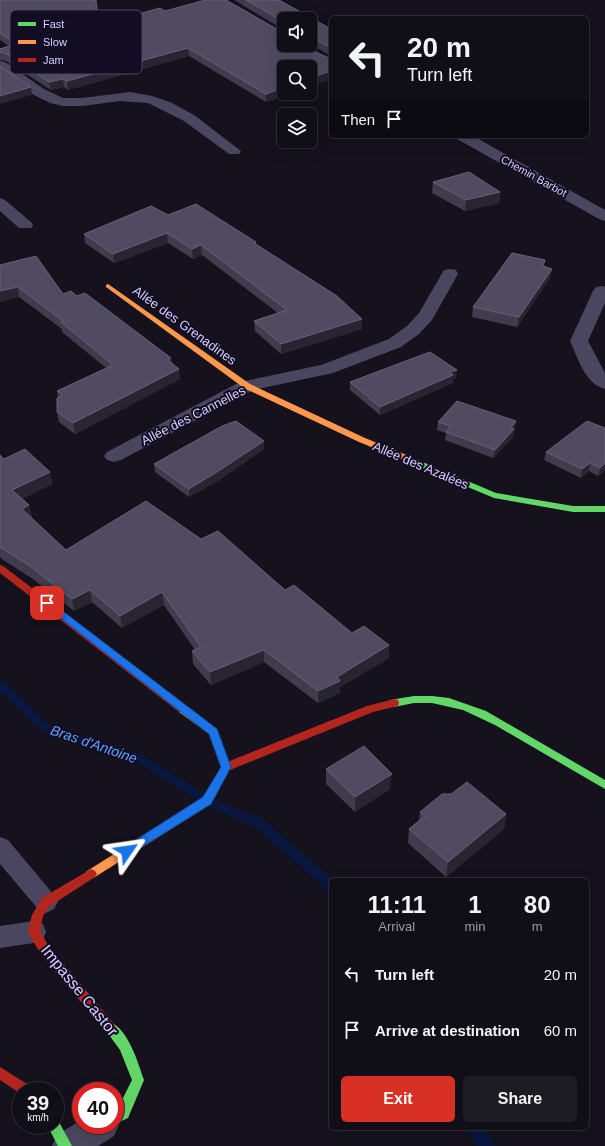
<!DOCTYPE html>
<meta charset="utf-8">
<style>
:root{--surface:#100e16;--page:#1e1c23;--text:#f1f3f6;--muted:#9c9ca1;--line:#302e35;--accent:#d93025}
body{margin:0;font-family:Helvetica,sans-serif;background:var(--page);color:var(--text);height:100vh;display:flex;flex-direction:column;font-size:15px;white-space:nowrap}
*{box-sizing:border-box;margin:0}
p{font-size:13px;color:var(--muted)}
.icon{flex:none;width:22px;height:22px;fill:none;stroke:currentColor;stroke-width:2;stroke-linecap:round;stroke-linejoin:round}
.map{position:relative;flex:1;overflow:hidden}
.details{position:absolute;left:329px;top:878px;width:260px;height:252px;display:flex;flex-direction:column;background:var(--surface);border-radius:6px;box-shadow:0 4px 16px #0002,0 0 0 1px var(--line)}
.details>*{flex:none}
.guide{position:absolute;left:329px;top:16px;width:260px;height:122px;border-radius:6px;box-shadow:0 4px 16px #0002,0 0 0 1px var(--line);background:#100e16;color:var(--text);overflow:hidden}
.fabs{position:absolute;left:277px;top:12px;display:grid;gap:8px}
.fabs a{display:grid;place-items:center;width:40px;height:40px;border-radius:6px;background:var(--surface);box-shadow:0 4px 16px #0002,0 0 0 1px var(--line);font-size:20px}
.speed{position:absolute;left:12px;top:1082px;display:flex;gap:8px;font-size:20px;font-weight:700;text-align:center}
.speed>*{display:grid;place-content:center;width:52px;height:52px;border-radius:50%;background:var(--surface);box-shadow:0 4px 16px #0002,0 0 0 1px var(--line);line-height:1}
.speed small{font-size:10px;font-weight:400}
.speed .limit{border:6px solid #d22;background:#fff;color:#111}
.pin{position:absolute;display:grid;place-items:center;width:34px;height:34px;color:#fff;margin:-17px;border-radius:8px;box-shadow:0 2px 6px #0006}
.me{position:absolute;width:44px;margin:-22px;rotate:58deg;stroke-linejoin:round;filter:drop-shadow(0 0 3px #0008)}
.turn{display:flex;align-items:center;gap:14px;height:84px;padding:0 12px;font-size:18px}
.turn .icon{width:52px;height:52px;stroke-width:2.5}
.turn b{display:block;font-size:28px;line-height:34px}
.then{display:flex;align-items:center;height:38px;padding:0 12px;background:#0003;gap:8px;font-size:15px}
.eta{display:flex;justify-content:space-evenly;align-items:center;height:68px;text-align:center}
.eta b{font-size:24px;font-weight:700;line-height:28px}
.primary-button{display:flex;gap:8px;margin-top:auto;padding:8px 12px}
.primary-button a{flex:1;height:46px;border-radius:6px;background:var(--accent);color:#fff;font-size:16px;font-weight:700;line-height:46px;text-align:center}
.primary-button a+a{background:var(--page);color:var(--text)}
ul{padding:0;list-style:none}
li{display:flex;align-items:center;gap:12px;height:56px;padding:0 12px}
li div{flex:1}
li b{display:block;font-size:15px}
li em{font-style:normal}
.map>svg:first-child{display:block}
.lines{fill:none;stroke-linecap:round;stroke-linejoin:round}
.stream{fill:#09173f;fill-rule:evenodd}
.lane{fill:#4a465f;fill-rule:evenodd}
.street{fill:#4a465f;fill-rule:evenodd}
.fast{fill:#63d668;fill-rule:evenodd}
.slow{fill:#ff974d;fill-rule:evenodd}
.jam{fill:#b3261e;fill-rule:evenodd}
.wall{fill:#403b4d}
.shaded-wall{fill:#282432}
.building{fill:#504b60;stroke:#666079}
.route{fill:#1a73e8;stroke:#114b97}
.labels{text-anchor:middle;stroke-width:4;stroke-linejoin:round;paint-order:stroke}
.far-street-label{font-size:11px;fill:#dacfff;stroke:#130d23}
.street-label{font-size:13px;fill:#dacfff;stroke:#130d23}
.water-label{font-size:14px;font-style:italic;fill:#5da4ff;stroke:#130d23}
.near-street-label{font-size:16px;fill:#dacfff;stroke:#130d23}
.key{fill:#130d23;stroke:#4f4765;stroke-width:1}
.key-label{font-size:11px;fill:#dacfff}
</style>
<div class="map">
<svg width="605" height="1146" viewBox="0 0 605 1146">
<rect width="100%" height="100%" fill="#15121e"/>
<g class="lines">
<path class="stream" d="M 0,680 L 4,681 L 49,725 L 143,755 L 211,798 L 263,819 L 330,877 L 332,880 L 331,894 L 327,893 L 322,885 L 255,827 L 203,804 L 135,761 L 41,731 L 0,691 Z
M 465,1128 L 482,1128 L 493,1141 L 495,1146 L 478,1146 L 467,1133 Z"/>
<path class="lane" d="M 0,837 L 8,840 L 54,895 L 58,902 L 54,909 L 46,913 L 38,909 L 0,864 Z
M 34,921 L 43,924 L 46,932 L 43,940 L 34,943 L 0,948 L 0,926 Z"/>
<path class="street" d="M 0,61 L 5,62 L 44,89 L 63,98 L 82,98 L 130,92 L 152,96 L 170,102 L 194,115 L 241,151 L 239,154 L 229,154 L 184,121 L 148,103 L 120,101 L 82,106 L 63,106 L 50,103 L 34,95 L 0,71 Z
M 455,136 L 473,136 L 605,210 L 605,221 L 599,219 L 457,139 Z
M 0,198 L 5,200 L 31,222 L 33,225 L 31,228 L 19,228 L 0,211 Z
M 450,269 L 456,270 L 458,274 L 432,320 L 419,334 L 401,347 L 333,373 L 253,390 L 121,460 L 114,462 L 107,460 L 104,456 L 107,452 L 240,382 L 321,365 L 389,339 L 407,326 L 419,313 L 444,270 Z
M 602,286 L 605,287 L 605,303 L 588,341 L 605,373 L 605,389 C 585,384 578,358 570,341 L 593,291 L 596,287 Z
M 115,1116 L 119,1125 L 114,1136 L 98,1146 L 52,1146 L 57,1135 L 81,1120 L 81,1125 L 115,1125 Z"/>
<path class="fast" d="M 406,455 L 496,493 L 573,506 L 605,506 L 605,512 L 573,512 L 494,498 L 403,460 L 402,458 Z
M 414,696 L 432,696 L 449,698 L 486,711 L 605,780 L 605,789 L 495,725 L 463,710 L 432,703 L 414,703 L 394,707 L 390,706 L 389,703 L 390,700 Z
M 110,1022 C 129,1030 138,1063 144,1080 L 128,1118 L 115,1124 L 115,1111 L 118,1108 L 132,1080 L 120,1050 L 104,1028 L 106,1024 Z
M 55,1119 L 58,1120 L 72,1146 L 58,1146 L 47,1125 L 55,1125 Z"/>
<path class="slow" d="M 108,284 L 250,384 L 365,438 L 409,456 L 410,458 L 406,461 L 403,460 L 359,442 L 244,388 L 106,287 L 106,285 Z
M 183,705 L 187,706 L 217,729 L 231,767 L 211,804 L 95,877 L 91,879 L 87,877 L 85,874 L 87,871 L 203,798 L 221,767 L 209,734 L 179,712 L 178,709 L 179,706 Z"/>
<path class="jam" d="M 0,565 L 3,566 L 187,706 L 188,709 L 187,712 L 179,712 L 0,573 Z
M 394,699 L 398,700 L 399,703 L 398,706 L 373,712 L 230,770 L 226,771 L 222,770 L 221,767 L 222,764 L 367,706 Z
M 91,869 L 95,871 L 97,874 L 95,877 L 50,906 L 43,916 L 40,931 L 48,945 L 114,1024 L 116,1028 L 114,1032 L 110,1034 L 106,1032 L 40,953 L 28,932 L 32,915 L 42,898 Z
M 0,1067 L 32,1087 L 34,1091 L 21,1091 L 21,1094 L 0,1080 Z"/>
</g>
<path class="wall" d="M 0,0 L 99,25 L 165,11 L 284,45 L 331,59 L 331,79 L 310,86 L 284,93 L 291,93 L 266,102 L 189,56 L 68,90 L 64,87 L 51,90 L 6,61 L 0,60 L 0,49 L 9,46 L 0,40 Z
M 234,0 L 279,0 L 331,29 L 331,56 L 310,44 L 310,19 L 284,19 L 284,30 Z
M 433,182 L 500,192 L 499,203 L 465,211 L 432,193 Z
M 168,215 L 256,242 L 257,245 L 362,329 L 281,354 L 255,331 L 254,321 L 278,313 L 202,255 L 193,259 L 168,243 L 114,263 L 85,243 L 84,234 Z
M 0,265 L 63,294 L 77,296 L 171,358 L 172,363 L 180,379 L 75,434 L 59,422 L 57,412 L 58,397 L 57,391 L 106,368 L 62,332 L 62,329 L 19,297 L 0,302 Z
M 544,267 L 552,269 L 550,278 L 517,327 L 472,317 L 473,307 Z
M 456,378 L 453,379 L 453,383 L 380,415 L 350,390 L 350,382 Z
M 516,421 L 513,437 L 493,458 L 445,440 L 446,433 L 437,430 L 438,422 Z
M 605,428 L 605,470 L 598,476 L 589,471 L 581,478 L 544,460 L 546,452 Z
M 264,449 L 218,481 L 189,497 L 155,472 L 154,464 Z
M 0,455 L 4,459 L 50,472 L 52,484 L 22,499 L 29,505 L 32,518 L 66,550 L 201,539 L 285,590 L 352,633 L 389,658 L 340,687 L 340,693 L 318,703 L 264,662 L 211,685 L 193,664 L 192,651 L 195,650 L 164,605 L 122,628 L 92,602 L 74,611 L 33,579 L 3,560 L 0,557 Z
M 326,769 L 390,789 L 355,812 L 326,784 Z
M 420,812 L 506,814 L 504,829 L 446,877 L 408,843 L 409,829 L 419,821 Z"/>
<path class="shaded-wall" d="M 188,48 L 189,56 L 68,90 L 67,81 Z
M 331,71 L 331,79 L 310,86 L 310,78 Z
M 63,79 L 64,87 L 51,90 L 49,82 Z
M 31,87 L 32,95 L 0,104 L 0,96 Z
M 284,87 L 284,93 L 291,93 L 266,102 L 266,94 Z
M 500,192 L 499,203 L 465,211 L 466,200 Z
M 167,233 L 168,243 L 114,263 L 113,254 Z
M 201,245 L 202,255 L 193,259 L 192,249 Z
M 552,269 L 550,278 L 517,327 L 519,317 Z
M 18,287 L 19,297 L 0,302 L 0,291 Z
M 362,319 L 362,329 L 281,354 L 281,344 Z
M 171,358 L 172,369 L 168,360 Z
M 179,369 L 180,379 L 75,434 L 73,423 Z
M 457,370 L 456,378 L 453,379 L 453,383 L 380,415 L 380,407 Z
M 516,421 L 513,437 L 493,458 L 495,450 Z
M 264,441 L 264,449 L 218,481 L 189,497 L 189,489 Z
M 590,463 L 589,471 L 581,478 L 582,469 Z
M 605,463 L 605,470 L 598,476 L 600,468 Z
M 50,472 L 52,484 L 15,503 L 12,490 Z
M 29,505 L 32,518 L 22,509 Z
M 90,590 L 92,602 L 74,611 L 72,599 Z
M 162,592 L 164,605 L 122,628 L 120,616 Z
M 389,645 L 389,658 L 340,687 L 340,693 L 318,703 L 318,691 L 337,677 Z
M 264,650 L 264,662 L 211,685 L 210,672 Z
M 392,774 L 390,789 L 355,812 L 355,797 Z
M 506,814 L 504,829 L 446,877 L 448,862 Z"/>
<path class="building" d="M 0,0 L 96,0 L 99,25 L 160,8 L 165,11 L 205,0 L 226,0 L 284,33 L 284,45 L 301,45 L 331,59 L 331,71 L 310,78 L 310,67 L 284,67 L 284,87 L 266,94 L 188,48 L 67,81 L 63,79 L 49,82 L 5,53 L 0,52 L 0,49 L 15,44 L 0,33 Z
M 246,0 L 279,0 L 331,29 L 331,48 L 310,36 L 310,19 L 284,19 L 284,22 Z
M 0,66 L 31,87 L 0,96 Z
M 469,172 L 500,192 L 466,200 L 433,182 Z
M 196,204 L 256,242 L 254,243 L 337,296 L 362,319 L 281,344 L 254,321 L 287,310 L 201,245 L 192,249 L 167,233 L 113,254 L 84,234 L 151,206 L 168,215 Z
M 512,253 L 545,260 L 543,266 L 552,269 L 519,317 L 473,307 Z
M 36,256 L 63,294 L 71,291 L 77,296 L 85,293 L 171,358 L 168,360 L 179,369 L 73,423 L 57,412 L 57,398 L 63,395 L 57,391 L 113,365 L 61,322 L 63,321 L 18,287 L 0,291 L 0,265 Z
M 430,352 L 457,370 L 450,372 L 453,375 L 380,407 L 350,382 L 403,362 Z
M 457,401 L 516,421 L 511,428 L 514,429 L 495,450 L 446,432 L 451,426 L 438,422 Z
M 236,421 L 264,441 L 217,472 L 189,489 L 154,464 L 222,426 Z
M 587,421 L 605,428 L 605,463 L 600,468 L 590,463 L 582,469 L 546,452 Z
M 25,449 L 50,472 L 12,490 L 29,505 L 22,509 L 66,550 L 146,501 L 201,539 L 218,531 L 285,590 L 294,585 L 352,633 L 364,626 L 389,645 L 337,677 L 340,681 L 318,691 L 264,650 L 210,672 L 192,651 L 201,647 L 162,592 L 120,616 L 90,590 L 72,599 L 30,566 L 0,547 L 0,455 L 4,459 Z
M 364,746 L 392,774 L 355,797 L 326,769 Z
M 467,782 L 506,814 L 448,862 L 409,829 L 425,816 L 420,812 L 442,794 L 451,794 Z"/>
<path class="route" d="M 47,599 L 217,729 L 231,767 L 211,804 L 127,856 L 123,854 L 121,851 L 123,848 L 203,797 L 221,767 L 209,734 L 44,605 L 42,603 Z"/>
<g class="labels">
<g class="far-street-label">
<text transform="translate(534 176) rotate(29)" y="4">Chemin Barbot</text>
</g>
<g class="street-label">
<text transform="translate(185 325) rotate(36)" y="5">Allée des Grenadines</text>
<text transform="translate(193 415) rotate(-27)" y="5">Allée des Cannelles</text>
<text transform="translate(421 465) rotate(23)" y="5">Allée des Azalées</text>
</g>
<g class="water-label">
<text transform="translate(94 744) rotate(19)" y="5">Bras d'Antoine</text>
</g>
<g class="near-street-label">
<text transform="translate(80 990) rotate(51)" y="6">Impasse Castor</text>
</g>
</g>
<rect x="10" y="10" width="132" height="64" rx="6" class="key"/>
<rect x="18" y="22" width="18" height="4" fill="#63d668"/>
<rect x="18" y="40" width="18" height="4" fill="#ff974d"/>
<rect x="18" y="58" width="18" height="4" fill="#b3261e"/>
<g class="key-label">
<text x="43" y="28">Fast</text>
<text x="43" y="46">Slow</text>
<text x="43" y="64">Jam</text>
</g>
</svg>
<div class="fabs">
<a><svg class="icon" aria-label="sound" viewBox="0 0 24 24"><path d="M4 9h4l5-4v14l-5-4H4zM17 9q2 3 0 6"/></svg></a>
<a><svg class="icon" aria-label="search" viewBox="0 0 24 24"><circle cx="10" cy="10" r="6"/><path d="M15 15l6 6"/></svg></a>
<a><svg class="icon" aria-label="layers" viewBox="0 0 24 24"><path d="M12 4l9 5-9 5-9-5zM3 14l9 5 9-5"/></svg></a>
</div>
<div class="speed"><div>39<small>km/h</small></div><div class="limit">40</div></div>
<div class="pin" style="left:47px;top:603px;background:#d93025"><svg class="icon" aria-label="arrive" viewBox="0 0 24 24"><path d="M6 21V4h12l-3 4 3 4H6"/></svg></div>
<svg class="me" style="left:127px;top:851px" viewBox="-20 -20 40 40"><path d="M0-17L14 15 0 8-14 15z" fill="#1a73e8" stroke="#fff" stroke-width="4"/></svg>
<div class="guide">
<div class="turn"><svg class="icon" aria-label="left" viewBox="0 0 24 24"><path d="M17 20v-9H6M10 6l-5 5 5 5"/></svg><div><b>20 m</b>Turn left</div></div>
<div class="then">Then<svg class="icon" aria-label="arrive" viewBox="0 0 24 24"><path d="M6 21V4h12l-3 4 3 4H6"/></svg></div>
</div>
<section class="details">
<div class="eta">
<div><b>11:11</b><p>Arrival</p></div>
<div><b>1</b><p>min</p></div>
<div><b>80</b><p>m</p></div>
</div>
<ul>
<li><svg class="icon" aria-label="left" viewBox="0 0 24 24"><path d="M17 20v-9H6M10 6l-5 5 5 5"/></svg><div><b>Turn left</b></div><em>20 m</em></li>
<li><svg class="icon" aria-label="arrive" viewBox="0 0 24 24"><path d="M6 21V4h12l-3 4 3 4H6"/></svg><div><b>Arrive at destination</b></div><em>60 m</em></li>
</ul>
<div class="primary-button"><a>Exit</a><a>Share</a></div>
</section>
</div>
